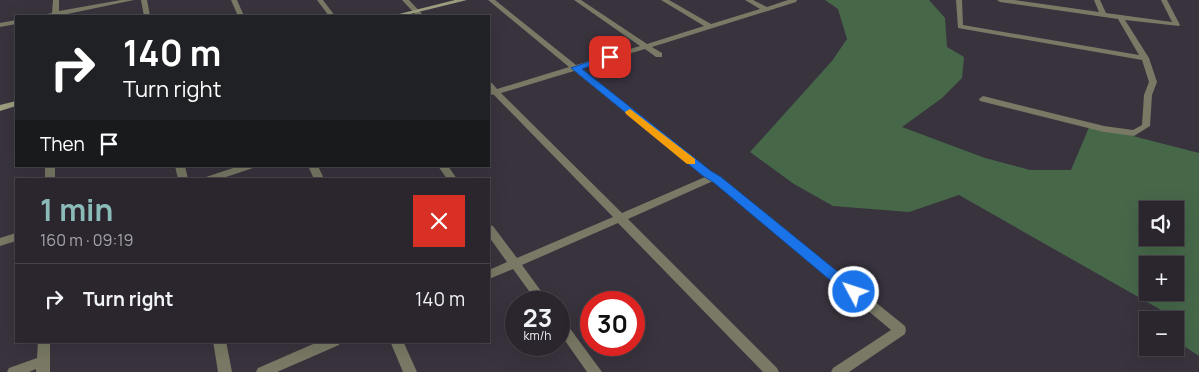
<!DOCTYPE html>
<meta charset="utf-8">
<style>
:root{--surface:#2b262e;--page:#37323a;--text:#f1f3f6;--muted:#a6a5aa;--line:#47434a;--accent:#8bbbb9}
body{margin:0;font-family:Manrope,sans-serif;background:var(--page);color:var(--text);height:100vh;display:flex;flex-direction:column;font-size:19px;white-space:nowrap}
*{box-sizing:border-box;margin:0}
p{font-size:16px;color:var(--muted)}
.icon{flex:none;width:28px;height:28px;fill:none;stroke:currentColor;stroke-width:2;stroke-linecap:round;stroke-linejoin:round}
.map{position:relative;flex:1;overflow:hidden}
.sheet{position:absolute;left:15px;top:178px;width:475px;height:165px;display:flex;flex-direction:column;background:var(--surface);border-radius:0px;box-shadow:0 5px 20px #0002,0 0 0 1px var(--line)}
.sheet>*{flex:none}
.banner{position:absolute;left:15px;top:15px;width:475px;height:152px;border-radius:0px;box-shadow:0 5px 20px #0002,0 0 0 1px var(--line);background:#202124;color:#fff;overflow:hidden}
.tools{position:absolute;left:1139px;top:201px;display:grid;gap:10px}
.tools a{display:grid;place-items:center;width:45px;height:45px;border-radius:0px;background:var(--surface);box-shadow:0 5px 20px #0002,0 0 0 1px var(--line);font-size:25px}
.speed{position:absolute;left:505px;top:291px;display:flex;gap:10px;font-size:25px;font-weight:700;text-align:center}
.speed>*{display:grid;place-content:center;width:65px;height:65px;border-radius:50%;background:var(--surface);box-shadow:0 5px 20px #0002,0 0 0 1px var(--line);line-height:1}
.speed small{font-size:12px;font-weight:400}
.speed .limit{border:8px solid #d22;background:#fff;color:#111}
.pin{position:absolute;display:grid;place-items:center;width:42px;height:42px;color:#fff;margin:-21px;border-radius:10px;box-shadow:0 2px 8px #0006}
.me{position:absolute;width:55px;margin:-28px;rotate:310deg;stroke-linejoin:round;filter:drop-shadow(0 0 4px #0008)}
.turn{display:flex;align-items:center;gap:18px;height:105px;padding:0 25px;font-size:22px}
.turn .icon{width:65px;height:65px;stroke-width:2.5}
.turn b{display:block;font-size:35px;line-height:42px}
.then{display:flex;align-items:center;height:48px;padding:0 25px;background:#0003;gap:10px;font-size:19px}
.round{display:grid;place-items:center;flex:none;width:52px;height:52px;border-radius:0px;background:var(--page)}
.headline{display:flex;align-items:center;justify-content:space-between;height:85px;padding:0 25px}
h1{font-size:30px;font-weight:700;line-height:38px;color:var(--accent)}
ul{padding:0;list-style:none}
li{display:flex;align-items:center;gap:15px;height:70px;padding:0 25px;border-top:1px solid var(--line)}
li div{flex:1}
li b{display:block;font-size:19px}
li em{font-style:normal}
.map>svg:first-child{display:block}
.forest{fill:#466849;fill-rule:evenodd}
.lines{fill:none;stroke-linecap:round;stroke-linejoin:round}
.street{fill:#797965;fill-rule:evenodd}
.secondary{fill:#9e9e7f;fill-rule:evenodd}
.route{fill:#1a73e8;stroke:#114b97}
.slow{fill:#f59e0b}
</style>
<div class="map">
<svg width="1199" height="372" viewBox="0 0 1199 372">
<rect width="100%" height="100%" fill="#39333e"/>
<path class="forest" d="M 825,0 L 929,0 L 945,18 L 947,47 L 964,57 L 962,78 L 942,98 L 902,127 L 985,158 L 1030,170 L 1071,170 L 1090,125 L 1199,153 L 1199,356 L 1178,342 L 1177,319 L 959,195 L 909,212 L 833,206 L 794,184 L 750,152 L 832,61 L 847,39 L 838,9 ZM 1148,210 L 1175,210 L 1175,238 L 1148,238 ZM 1148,265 L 1175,265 L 1175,292 L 1148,292 Z"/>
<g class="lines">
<path class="street" d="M 53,0 L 59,0 L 59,11 L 121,0 L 134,0 L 58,16 L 42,16 L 43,15 L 52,13 Z
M 141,0 L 147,0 L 150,16 L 144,16 Z
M 231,0 L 237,0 L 244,16 L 238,16 Z
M 317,0 L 323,0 L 335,16 L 329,16 Z
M 402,0 L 409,0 L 424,16 L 417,16 Z
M 488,0 L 495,0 L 576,65 L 640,46 L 574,0 L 581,0 L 647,44 L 704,26 L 661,0 L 669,0 L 711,24 L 760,9 L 745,0 L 753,0 L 767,7 L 788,0 L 797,0 L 796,2 L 652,47 L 662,53 L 662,57 L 656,57 L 645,49 L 581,68 L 710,172 L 720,177 L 905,326 L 906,330 L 905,334 L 849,372 L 831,372 L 833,368 L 891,330 L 713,181 L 628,219 L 777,368 L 779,372 L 763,372 L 618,223 L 522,265 L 549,302 L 537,302 L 513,269 L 489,279 L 489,270 L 507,262 L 489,237 L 489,225 L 493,226 L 517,258 L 613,217 L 494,95 L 489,94 L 490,91 L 489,83 L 492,83 L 497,89 L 569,67 ZM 574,71 L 704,176 L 705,177 L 622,213 L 501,93 Z
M 956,0 L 962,0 L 963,25 L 1139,55 L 1118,19 L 1000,2 L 997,0 L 1014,0 L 1099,12 L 1094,0 L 1100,0 L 1106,13 L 1172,22 L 1161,0 L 1167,0 L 1180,25 L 1179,26 L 1125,20 L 1149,58 L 1157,82 L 1152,95 L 1150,126 L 1134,136 L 1104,132 L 980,101 L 979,99 L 983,96 L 1104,126 L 1133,130 L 1142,125 L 1144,95 L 1149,82 L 1142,60 L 958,28 Z
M 16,20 L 16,24 L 0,27 L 0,23 Z
M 45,166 L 55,166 L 55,179 L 45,179 Z
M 175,166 L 185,166 L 188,179 L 178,179 Z
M 239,166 L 255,166 L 253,168 L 220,179 L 204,179 L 206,177 Z
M 308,166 L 318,166 L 324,179 L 314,179 Z
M 438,166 L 448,166 L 457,179 L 447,179 Z
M 16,233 L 16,241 L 0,246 L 0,238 Z
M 559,318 L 563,319 L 602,372 L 587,372 L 559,332 Z
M 38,341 L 50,341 L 50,372 L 36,372 L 36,369 L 29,372 L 7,372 L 9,368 L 37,358 Z
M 213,341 L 226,341 L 232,372 L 218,372 Z
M 320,341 L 340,341 L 339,345 L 277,372 L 256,372 L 258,368 Z
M 390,341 L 403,341 L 417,372 L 403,372 Z"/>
<path class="secondary" d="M 455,0 L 467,0 L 402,16 L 391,16 Z
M 16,101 L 16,106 L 0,111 L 0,105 Z"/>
</g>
<path class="route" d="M 607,55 L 615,57 L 582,69 L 711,171 L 721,177 L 859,289 L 861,292 L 859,296 L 849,296 L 713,182 L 703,176 L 571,68 Z"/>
<path class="slow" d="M 630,109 L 695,159 L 695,164 L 687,164 L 626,114 L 625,112 Z"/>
</svg>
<div class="tools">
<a><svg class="icon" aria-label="sound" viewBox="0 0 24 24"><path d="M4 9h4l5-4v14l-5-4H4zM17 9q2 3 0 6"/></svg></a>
<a>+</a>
<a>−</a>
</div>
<div class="speed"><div>23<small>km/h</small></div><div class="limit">30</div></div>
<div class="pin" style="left:610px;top:57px;background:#d93025"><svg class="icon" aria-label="arrive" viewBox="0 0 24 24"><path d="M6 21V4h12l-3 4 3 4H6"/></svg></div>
<svg class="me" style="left:854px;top:292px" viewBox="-20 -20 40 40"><circle r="17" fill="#1a73e8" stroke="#fff" stroke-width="3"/><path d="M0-11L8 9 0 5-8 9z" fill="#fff"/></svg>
<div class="banner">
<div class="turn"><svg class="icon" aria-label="right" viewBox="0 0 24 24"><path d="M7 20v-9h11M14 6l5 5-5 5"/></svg><div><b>140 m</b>Turn right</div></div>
<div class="then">Then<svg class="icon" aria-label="arrive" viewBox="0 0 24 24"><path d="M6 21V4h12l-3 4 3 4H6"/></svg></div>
</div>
<section class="sheet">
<div class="headline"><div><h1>1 min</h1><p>160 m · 09:19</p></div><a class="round" style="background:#d93025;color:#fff"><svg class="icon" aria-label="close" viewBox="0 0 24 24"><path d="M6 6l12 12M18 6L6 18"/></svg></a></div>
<ul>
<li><svg class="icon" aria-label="right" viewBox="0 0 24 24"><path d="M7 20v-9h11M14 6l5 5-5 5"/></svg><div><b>Turn right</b></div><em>140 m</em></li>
</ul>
</section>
</div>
